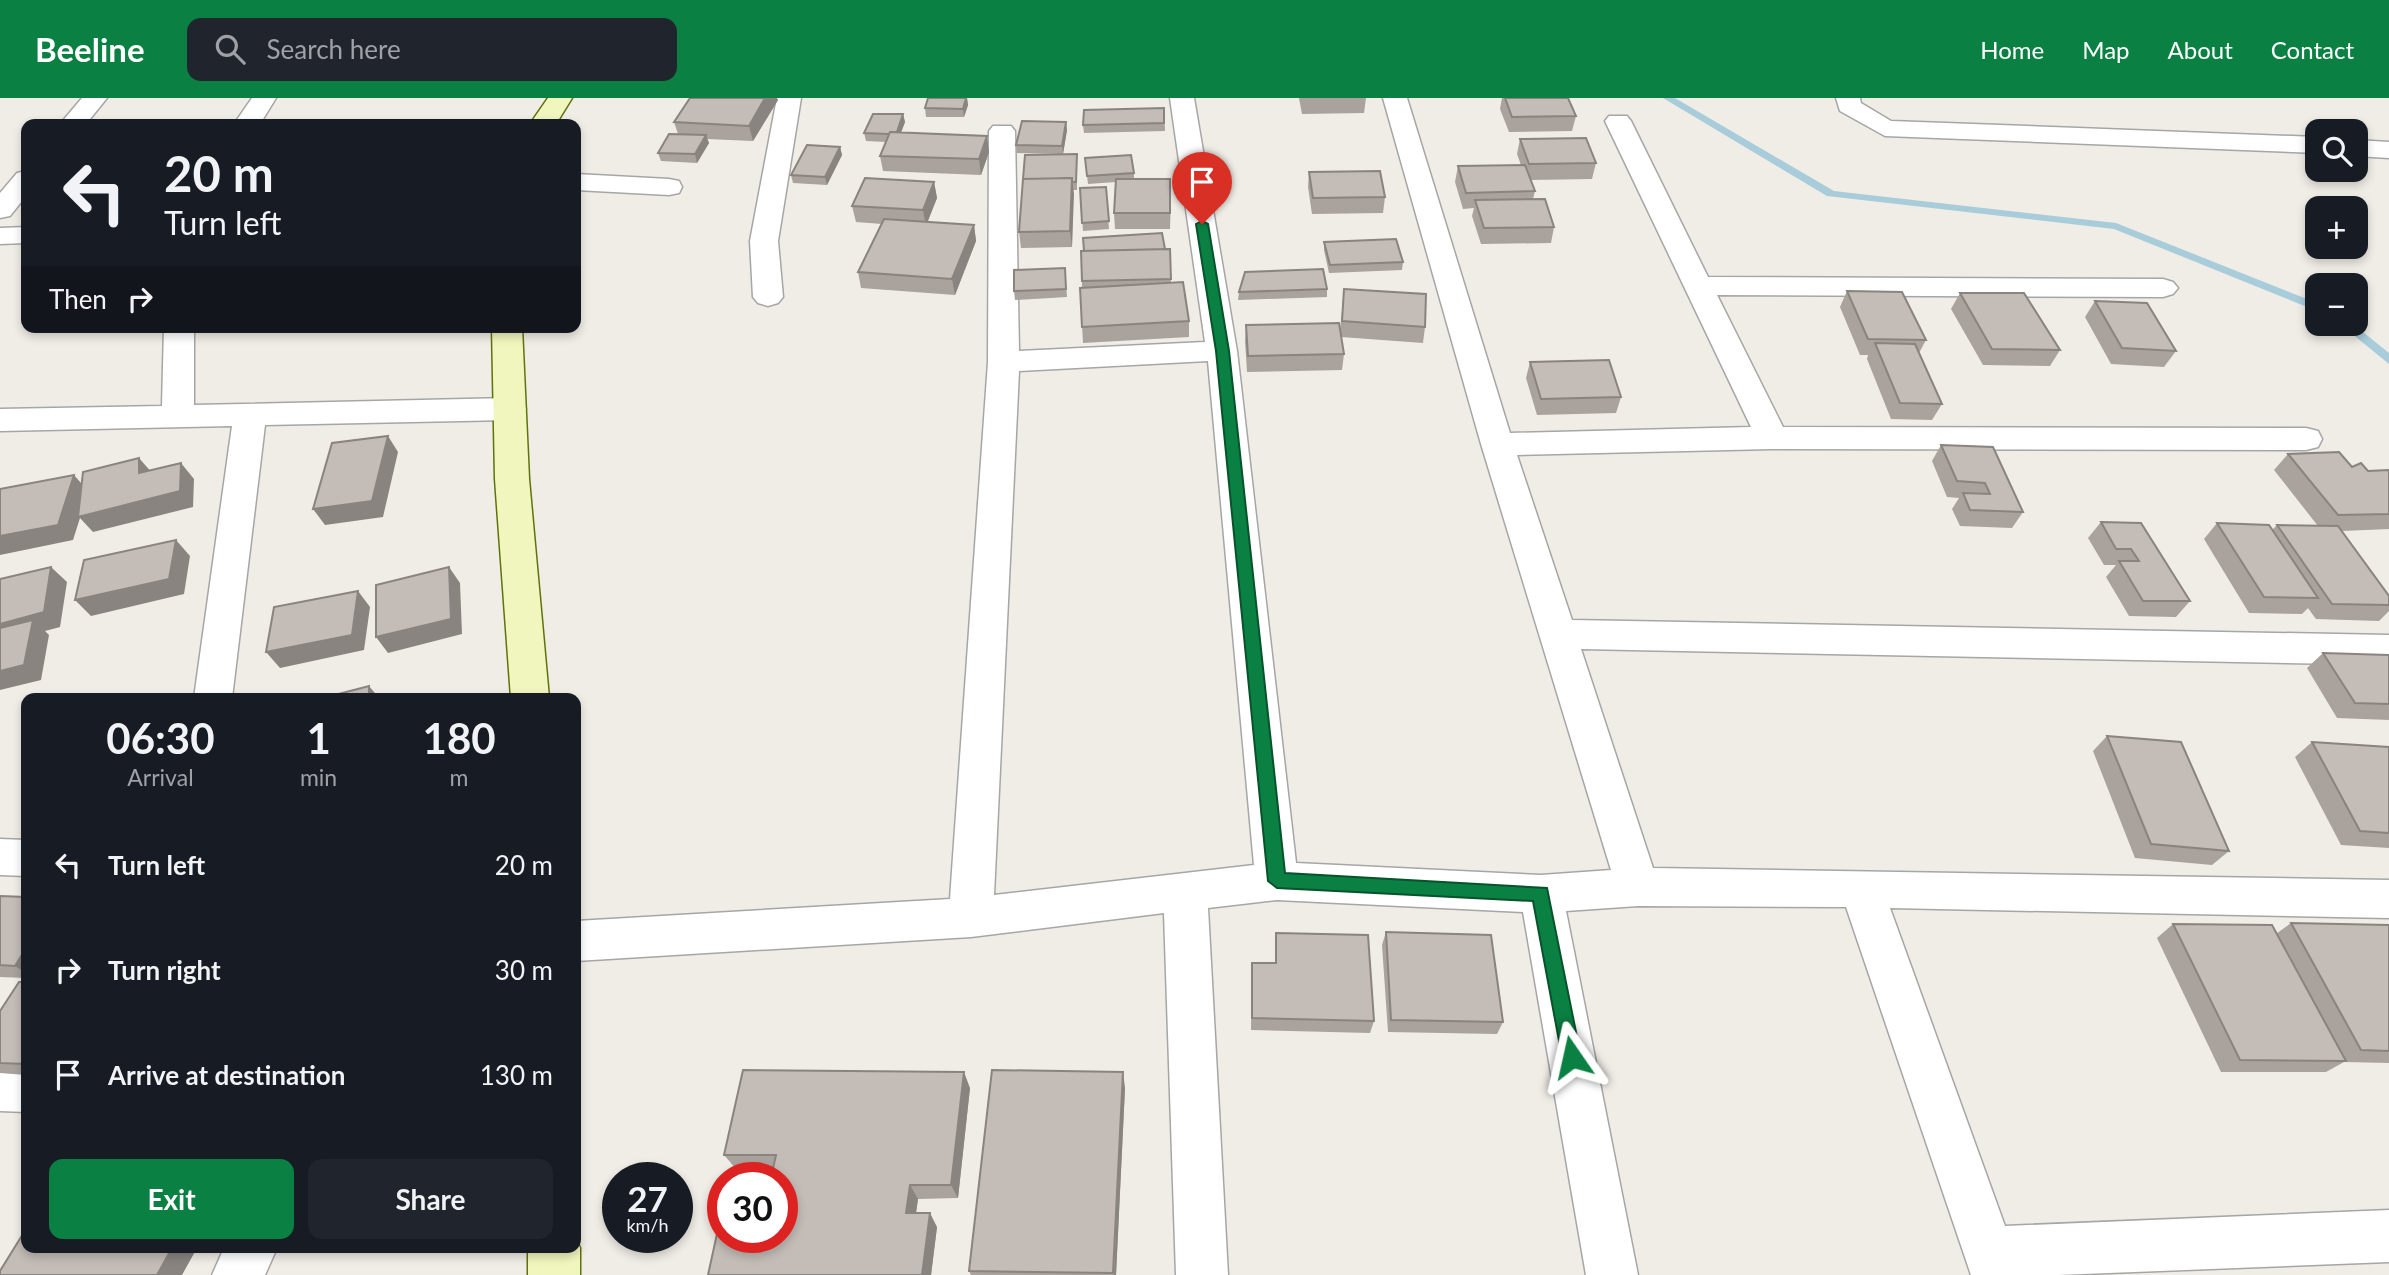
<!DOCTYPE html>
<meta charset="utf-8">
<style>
:root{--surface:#171b24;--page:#20242c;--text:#f1f3f6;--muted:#9ea1a6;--accent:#0b8043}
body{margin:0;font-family:Lato,sans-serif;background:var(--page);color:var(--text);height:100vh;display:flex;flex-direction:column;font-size:26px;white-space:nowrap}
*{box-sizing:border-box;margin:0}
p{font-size:23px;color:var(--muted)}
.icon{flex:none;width:38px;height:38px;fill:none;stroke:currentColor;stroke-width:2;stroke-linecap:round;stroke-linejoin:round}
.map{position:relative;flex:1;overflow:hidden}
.panel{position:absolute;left:21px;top:595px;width:560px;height:560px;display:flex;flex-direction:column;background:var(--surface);border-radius:14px;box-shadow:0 4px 10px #0003}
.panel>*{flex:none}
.top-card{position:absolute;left:21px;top:21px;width:560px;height:214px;border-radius:14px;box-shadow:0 4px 10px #0003;background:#171b24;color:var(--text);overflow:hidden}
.fabs{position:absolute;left:2305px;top:21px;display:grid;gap:14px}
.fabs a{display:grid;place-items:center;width:63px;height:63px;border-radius:14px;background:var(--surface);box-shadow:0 4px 10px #0003;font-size:35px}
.speed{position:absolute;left:602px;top:1064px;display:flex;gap:14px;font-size:35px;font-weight:700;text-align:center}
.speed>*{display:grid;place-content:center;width:91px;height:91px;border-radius:50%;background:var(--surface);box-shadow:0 4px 10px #0003;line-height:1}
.speed small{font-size:18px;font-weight:400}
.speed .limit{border:10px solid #d22;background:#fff;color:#111}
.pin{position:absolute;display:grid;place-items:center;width:60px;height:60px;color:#fff;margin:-72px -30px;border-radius:50% 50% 50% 0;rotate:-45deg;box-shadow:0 0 7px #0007}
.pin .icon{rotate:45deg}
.me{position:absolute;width:77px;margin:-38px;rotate:349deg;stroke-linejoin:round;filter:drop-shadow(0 0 5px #0008)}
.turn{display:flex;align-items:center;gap:24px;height:147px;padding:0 28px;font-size:32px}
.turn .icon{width:91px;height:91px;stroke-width:2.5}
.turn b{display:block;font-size:49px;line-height:60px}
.then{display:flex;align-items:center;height:66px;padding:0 28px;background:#0003;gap:14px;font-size:26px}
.eta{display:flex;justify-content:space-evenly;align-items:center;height:119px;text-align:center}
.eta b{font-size:42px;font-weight:700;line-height:49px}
.primary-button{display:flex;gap:14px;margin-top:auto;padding:14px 28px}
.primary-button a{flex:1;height:80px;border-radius:14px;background:var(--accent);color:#fff;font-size:28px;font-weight:700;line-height:80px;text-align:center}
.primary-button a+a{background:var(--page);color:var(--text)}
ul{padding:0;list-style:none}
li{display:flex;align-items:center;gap:21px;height:105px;padding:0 28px}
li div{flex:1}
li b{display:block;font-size:26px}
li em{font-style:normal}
header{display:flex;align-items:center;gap:42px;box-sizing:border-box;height:98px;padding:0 35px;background:var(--accent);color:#fff}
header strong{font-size:33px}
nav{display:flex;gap:38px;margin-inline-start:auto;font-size:24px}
.search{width:490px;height:63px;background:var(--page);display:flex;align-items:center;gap:18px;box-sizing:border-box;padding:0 24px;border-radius:14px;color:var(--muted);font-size:26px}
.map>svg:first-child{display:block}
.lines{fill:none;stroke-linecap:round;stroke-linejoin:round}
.stream{fill:#a9ccdb;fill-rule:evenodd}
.street-casing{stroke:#a6a6a6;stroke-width:3}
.secondary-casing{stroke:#60720b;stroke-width:3}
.street{fill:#fff;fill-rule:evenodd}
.secondary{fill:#f0f6be;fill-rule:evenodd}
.wall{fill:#a9a29d}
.shaded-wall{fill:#89847f}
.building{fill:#c4bcb6;stroke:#89847f;stroke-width:2}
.route{fill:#0b8043;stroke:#07532c;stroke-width:2}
</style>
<header>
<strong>Beeline</strong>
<div class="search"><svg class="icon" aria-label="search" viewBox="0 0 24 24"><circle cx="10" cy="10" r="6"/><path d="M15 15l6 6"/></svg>Search here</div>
<nav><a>Home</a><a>Map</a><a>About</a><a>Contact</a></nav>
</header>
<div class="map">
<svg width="2389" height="1177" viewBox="0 0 2389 1177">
<rect width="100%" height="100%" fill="#f0ede6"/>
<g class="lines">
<path class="stream" d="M 1663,0 L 1675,0 L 1834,93 L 2116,125 L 2317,205 L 2317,213 L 2114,131 L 1827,98 Z
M 2340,226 L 2353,226 L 2389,255 L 2389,266 Z"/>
<g class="street-casing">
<path id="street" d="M 82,0 L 107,0 L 86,26 L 60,26 Z
M 252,0 L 276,0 L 260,26 L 234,26 Z
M 777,0 L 801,0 L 778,143 L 783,199 L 778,205 L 768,208 L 758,205 L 753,199 L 750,143 Z
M 1170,0 L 1194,0 L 1237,253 L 1296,765 L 1541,777 L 1611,772 L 1481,346 L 1383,0 L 1407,0 L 1510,335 L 1751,329 L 1605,23 L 1609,18 L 1627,18 L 1631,23 L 1708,179 L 2163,181 L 2173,184 L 2178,190 L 2173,196 L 2163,199 L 1717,197 L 1783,329 L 2306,330 L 2318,333 L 2322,341 L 2318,349 L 2306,352 L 1772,351 L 1517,357 L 1572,522 L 2389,537 L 2389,567 L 1581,551 L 1653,770 L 2389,782 L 2389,820 L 1890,810 L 2005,1128 L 2389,1112 L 2389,1164 L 2058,1177 L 1971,1177 L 1846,809 L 1638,808 L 1566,813 L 1638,1177 L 1586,1177 L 1523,814 L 1277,802 L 1208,810 L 1228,1177 L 1176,1177 L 1164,815 L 971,839 L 576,863 L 576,823 L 950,801 L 988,264 L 989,33 L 993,28 L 1011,28 L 1015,33 L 1019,253 L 1205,244 ZM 1208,263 L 1254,767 L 994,797 L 1019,273 Z
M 1836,0 L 1860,0 L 1861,5 L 1891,23 L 2317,39 L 2317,55 L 1885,38 L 1840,13 Z
M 2356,42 L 2389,44 L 2389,60 L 2356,58 Z
M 26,73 L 26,98 L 10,118 L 0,120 L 0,95 L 17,75 Z
M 576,76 L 669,81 L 679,83 L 682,89 L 679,95 L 669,97 L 576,92 Z
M 26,129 L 26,145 L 0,146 L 0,130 Z
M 164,229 L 194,229 L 194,307 L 510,300 L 521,304 L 526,311 L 521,318 L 510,322 L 265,327 L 232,600 L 194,600 L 232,328 L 0,333 L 0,311 L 162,308 Z
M 0,741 L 26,742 L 26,778 L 0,777 Z
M 0,967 L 26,968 L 26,1014 L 0,1013 Z
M 224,1150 L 277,1150 L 265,1177 L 212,1177 Z"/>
</g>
<g class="secondary-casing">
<path id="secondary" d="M 548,0 L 572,0 L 556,26 L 530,26 Z
M 492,229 L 522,229 L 529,381 L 549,600 L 511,600 L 495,381 Z
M 576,1140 L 580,1150 L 580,1177 L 528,1177 L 528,1150 L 576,1150 Z"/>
</g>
<use href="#street" class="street"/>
<use href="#secondary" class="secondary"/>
</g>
<path class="wall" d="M 967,0 L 968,7 L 964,19 L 926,19 L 925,10 Z
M 1299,0 L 1366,0 L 1364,15 L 1302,16 Z
M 1502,0 L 1568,0 L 1576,18 L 1572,33 L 1509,34 L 1500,11 Z
M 778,2 L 753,43 L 707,41 L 709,45 L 697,65 L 661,63 L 658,55 L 678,36 L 674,24 Z
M 1164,10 L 1165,33 L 1084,35 L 1083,27 Z
M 903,16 L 905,24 L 901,35 L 987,38 L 989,54 L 981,77 L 883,73 L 880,58 L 886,44 L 866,43 L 864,35 Z
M 1066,24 L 1067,32 L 1063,56 L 1017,55 L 1016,47 Z
M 1520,41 L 1596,65 L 1592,81 L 1530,82 L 1535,93 L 1533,101 L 1554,129 L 1551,145 L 1481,146 L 1472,118 L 1474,110 L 1463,111 L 1455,84 L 1458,68 L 1521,67 L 1517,56 Z
M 840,49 L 842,57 L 827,87 L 793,85 L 791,77 Z
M 1077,56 L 1077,92 L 1073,92 L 1072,149 L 1021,150 L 1019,134 Z
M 1085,60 L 1134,75 L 1134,81 L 1171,97 L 1170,131 L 1115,131 L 1114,115 L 1116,84 L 1088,86 Z
M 1309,74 L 1385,99 L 1383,115 L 1312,116 L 1308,89 Z
M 934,84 L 937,100 L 927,124 L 974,127 L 976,143 L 955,197 L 861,190 L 858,174 L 882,126 L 856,124 L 852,108 Z
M 1106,89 L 1109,131 L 1083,133 L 1080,90 Z
M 1324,144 L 1403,164 L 1402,172 L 1329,175 L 1324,152 Z
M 1165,151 L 1170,151 L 1171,185 L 1189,223 L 1189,239 L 1083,245 L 1080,190 L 1082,190 L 1082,183 Z
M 1065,170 L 1067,199 L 1015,202 L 1014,193 Z
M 1327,191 L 1327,199 L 1238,202 L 1239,194 Z
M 1344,191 L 1425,229 L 1423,245 L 1341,239 L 1344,256 L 1342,272 L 1247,274 L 1245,243 L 1246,227 L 1340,233 Z
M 1847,193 L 1926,242 L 1919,255 L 1942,306 L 1932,322 L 1891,321 L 1867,261 L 1868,257 L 1860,257 L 1840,209 Z
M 1960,195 L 2060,252 L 2050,268 L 1983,267 L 1951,211 Z
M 2095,203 L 2176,253 L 2164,269 L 2111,266 L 2085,219 Z
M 1530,264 L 1621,299 L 1616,315 L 1537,317 L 1526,280 Z
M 1941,347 L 2023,414 L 2012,430 L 1960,428 L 1952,411 L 1959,400 L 1947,399 L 1932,363 Z
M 2288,356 L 2368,373 L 2389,372 L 2389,431 L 2342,433 L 2389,498 L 2389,513 L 2379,523 L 2316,521 L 2308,510 L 2302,516 L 2249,515 L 2204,441 L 2217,425 L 2272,432 L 2277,427 L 2318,428 L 2274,372 Z
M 2101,424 L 2190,503 L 2176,519 L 2129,518 L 2106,479 L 2116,467 L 2104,467 L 2088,440 Z
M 2323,555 L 2389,557 L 2389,622 L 2337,620 L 2307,570 Z
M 2107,638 L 2229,753 L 2212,767 L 2135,760 L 2093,653 Z
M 2312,644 L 2389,649 L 2389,750 L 2341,747 L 2295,659 Z
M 0,798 L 26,799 L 26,880 L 0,879 Z
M 2291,825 L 2389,827 L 2389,965 L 2344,964 L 2326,974 L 2221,974 L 2157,840 L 2173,826 L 2276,836 Z
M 1386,834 L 1503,924 L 1497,936 L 1388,934 L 1382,847 Z
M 1276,835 L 1374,923 L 1370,935 L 1251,932 L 1252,865 L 1275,865 Z
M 26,884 L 26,977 L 0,975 L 0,913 Z
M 970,990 L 958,1100 L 918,1101 L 916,1115 L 937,1129 L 931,1177 L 708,1177 L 782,1139 L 773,1072 L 737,1072 L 724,1057 Z
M 1125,990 L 1116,1177 L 971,1177 L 969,1173 Z"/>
<path class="shaded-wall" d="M 765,0 L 777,0 L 778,2 L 753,43 L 749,28 Z
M 967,0 L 968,7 L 964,19 L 963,11 Z
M 903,16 L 905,24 L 897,44 L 896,36 Z
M 1066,24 L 1067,32 L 1063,56 L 1062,48 Z
M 706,37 L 709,45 L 697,65 L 695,56 Z
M 987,38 L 989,54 L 981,77 L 979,61 Z
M 840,49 L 842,57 L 827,87 L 825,79 Z
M 1072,80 L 1074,96 L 1072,149 L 1070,133 Z
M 934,84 L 937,100 L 926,128 L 923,112 Z
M 974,127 L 976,143 L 955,197 L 952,181 Z
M 388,338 L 398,354 L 383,419 L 325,427 L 313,411 Z
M 139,360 L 153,376 L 139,375 Z
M 181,365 L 194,381 L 193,409 L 93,434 L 80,420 L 73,442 L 0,457 L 0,438 L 74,377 L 88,393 Z
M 176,442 L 190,458 L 184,496 L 91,518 L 75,502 Z
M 51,469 L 67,484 L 60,529 L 45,533 L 49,537 L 41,582 L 0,592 L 0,526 Z
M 449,469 L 460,485 L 462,536 L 388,555 L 376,539 Z
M 358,493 L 370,509 L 364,552 L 280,570 L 266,554 Z
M 369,588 L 379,600 L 369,600 Z
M 26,850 L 26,875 L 15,868 Z
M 964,974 L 970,990 L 958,1100 L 951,1087 Z
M 1123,974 L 1125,990 L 1116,1177 L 1114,1177 Z
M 910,1087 L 918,1101 L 914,1129 L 906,1115 Z
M 930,1115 L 937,1129 L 931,1177 L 922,1177 Z
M 172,1150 L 197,1150 L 182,1177 L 157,1177 Z"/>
<path class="building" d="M 690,0 L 765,0 L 749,28 L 674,24 Z
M 928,0 L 966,0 L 963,11 L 925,10 Z
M 1505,0 L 1568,0 L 1576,18 L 1512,19 Z
M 1164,10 L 1164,25 L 1083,27 L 1084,12 Z
M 873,16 L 903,16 L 897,34 L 890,34 L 889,36 L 864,35 Z
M 1022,23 L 1066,24 L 1062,48 L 1016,47 Z
M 890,34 L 987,38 L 979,61 L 880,58 Z
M 669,36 L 706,37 L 695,56 L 658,55 Z
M 1586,40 L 1596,65 L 1529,66 L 1520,41 Z
M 807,47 L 840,49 L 825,79 L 791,77 Z
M 1077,56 L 1076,84 L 1072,84 L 1072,80 L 1023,81 L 1025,57 Z
M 1131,57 L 1134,75 L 1087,78 L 1085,60 Z
M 1525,67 L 1535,93 L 1466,95 L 1458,68 Z
M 1380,73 L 1385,99 L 1313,100 L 1309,74 Z
M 865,80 L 934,84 L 923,112 L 852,108 Z
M 1072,80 L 1070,133 L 1019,134 L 1023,81 Z
M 1116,81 L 1170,81 L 1170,115 L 1114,115 Z
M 1106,89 L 1109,123 L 1082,125 L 1080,90 Z
M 1545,101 L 1554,129 L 1484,130 L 1475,102 Z
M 884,121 L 974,127 L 952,181 L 858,174 Z
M 1162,135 L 1165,151 L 1084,153 L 1083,140 Z
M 1396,141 L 1403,164 L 1330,167 L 1324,144 Z
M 1170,151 L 1171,181 L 1082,183 L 1081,153 Z
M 1065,170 L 1066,191 L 1014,193 L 1014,172 Z
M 1323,171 L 1327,191 L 1239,194 L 1245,174 Z
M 1183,184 L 1189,223 L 1082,229 L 1080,190 Z
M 1344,191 L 1426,196 L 1425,229 L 1342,223 Z
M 1847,193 L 1902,194 L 1926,242 L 1868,241 Z
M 1960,195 L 2024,195 L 2060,252 L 1992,251 Z
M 2095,203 L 2147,205 L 2176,253 L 2122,250 Z
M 1339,225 L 1344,256 L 1248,258 L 1246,227 Z
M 1875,245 L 1915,246 L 1942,306 L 1900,305 Z
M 1609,262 L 1621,299 L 1541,301 L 1530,264 Z
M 388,338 L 372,403 L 313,411 L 332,345 Z
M 1941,347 L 1993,349 L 2023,414 L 1970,412 L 1963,395 L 1990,396 L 1985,385 L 1957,383 Z
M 2339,354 L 2352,369 L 2361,365 L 2368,373 L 2389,372 L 2389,416 L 2338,417 L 2288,356 Z
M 139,360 L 139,375 L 181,365 L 180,393 L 78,419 L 83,374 Z
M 74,377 L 58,427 L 0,438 L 0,391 Z
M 2101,424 L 2141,425 L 2190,503 L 2143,503 L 2119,463 L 2139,463 L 2131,451 L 2116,451 Z
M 2217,425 L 2269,427 L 2318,500 L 2264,499 Z
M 2277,427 L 2338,428 L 2389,498 L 2389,507 L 2332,506 Z
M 176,442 L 169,481 L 75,502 L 84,462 Z
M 51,469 L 44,514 L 0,526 L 0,481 Z
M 449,469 L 451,521 L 376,539 L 376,487 Z
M 358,493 L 352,537 L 266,554 L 274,509 Z
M 33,522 L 24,567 L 0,573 L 0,530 Z
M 2323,555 L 2389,557 L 2389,606 L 2355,605 Z
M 369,588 L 369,600 L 323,600 Z
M 2107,638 L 2181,644 L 2229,753 L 2151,746 Z
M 2312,644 L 2389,649 L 2389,735 L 2360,733 Z
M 0,798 L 26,799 L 26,850 L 15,868 L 0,867 Z
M 2291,825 L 2389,827 L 2389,953 L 2361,952 Z
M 2173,826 L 2272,827 L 2346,963 L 2240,962 Z
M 1386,834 L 1491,837 L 1503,924 L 1391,922 Z
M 1276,835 L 1368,837 L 1374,923 L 1252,920 L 1252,865 L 1276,865 Z
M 19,884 L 26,884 L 26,966 L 0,965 L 0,913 Z
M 743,972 L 964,974 L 951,1087 L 910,1087 L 906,1115 L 930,1115 L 922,1177 L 708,1177 L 720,1122 L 723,1122 L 723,1139 L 782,1139 L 782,1080 L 771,1080 L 776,1057 L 724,1057 Z
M 992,972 L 1123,974 L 1113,1175 L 969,1173 Z
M 26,1131 L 26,1150 L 172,1150 L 157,1177 L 0,1177 L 0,1173 Z"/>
<path class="route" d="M 1202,123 L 1208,126 L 1229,253 L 1285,775 L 1547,790 L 1581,959 L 1578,966 L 1572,968 L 1565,966 L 1562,959 L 1533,803 L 1277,790 L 1268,783 L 1216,253 L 1196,126 Z"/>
</svg>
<div class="fabs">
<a><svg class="icon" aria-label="search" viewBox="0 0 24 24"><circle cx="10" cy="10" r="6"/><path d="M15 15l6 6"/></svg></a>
<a>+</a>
<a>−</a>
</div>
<div class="speed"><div>27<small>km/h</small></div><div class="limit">30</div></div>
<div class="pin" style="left:1202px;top:126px;background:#d93025"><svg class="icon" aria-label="arrive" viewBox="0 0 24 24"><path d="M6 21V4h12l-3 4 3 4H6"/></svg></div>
<svg class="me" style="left:1572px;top:959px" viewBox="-20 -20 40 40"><path d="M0-17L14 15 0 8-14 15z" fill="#0b8043" stroke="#fff" stroke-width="4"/></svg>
<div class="top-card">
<div class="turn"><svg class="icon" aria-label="left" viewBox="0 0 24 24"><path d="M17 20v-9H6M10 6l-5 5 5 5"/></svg><div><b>20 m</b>Turn left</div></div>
<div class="then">Then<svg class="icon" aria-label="right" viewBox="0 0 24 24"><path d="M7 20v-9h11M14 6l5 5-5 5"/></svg></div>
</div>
<section class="panel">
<div class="eta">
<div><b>06:30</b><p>Arrival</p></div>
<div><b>1</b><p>min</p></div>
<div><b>180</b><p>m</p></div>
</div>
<ul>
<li><svg class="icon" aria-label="left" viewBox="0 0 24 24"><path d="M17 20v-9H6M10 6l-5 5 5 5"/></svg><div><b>Turn left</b></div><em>20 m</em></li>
<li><svg class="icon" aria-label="right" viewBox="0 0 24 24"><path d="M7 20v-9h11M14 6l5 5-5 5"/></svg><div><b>Turn right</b></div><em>30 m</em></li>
<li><svg class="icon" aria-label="arrive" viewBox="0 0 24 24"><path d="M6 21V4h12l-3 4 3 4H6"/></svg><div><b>Arrive at destination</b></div><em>130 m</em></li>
</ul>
<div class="primary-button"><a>Exit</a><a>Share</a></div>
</section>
</div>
